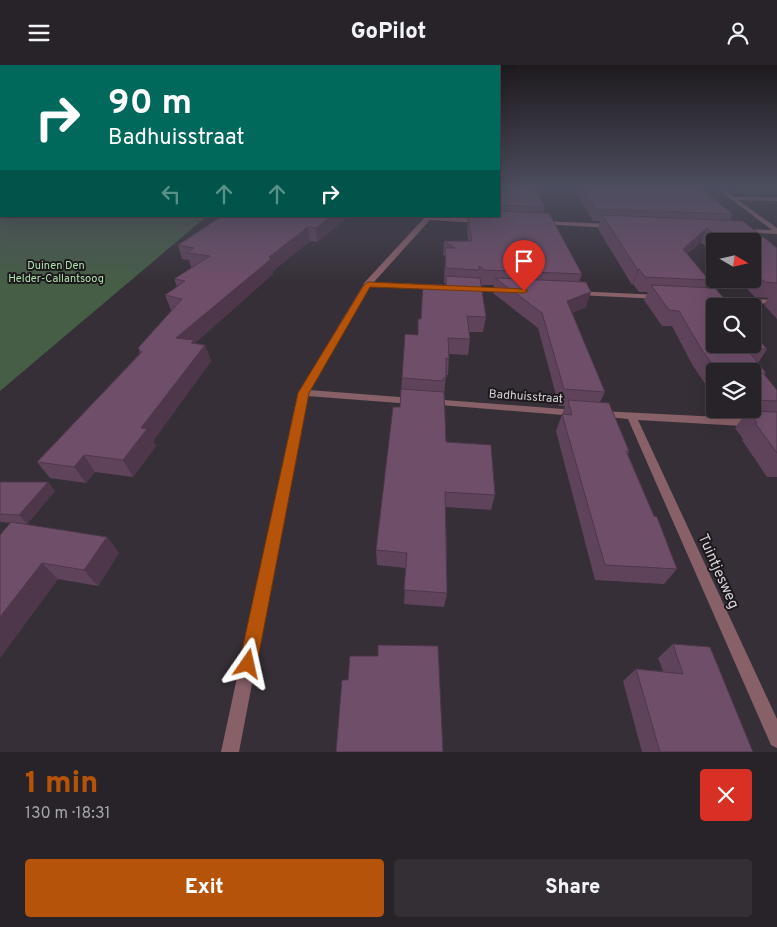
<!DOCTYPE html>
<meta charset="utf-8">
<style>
:root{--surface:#282329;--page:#342f35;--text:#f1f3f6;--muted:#a5a4a8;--line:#444046;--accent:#b45309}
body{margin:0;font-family:Overpass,sans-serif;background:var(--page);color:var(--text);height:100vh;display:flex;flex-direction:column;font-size:19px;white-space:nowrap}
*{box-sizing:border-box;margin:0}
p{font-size:16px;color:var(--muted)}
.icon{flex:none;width:28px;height:28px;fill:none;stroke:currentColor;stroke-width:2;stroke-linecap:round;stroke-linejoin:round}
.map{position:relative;height:687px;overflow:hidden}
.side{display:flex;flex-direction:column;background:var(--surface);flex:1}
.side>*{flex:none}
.top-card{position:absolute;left:0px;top:0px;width:500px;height:152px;box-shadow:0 5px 20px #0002,0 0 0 1px var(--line);background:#00695c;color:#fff;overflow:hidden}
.needle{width:32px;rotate:99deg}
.controls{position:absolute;left:706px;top:168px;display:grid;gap:10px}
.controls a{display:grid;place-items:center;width:55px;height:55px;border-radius:5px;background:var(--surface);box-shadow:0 5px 20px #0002,0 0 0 1px var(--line);font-size:25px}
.pin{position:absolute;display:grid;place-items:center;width:42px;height:42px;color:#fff;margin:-51px -21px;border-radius:50% 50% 50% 0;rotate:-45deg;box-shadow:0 0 5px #0007}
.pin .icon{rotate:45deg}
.me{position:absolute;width:55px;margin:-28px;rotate:11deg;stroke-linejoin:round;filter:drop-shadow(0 0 4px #0008)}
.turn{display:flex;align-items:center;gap:18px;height:105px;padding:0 25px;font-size:22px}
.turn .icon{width:65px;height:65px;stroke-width:2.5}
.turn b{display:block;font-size:35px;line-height:42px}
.lanes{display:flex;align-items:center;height:48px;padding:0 25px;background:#0003;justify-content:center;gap:25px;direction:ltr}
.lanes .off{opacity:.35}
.round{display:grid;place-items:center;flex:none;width:52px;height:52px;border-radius:5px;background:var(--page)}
.headline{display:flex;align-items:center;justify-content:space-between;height:85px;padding:0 25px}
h1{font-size:30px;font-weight:800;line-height:38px;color:var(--accent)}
.button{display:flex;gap:10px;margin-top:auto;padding:10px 25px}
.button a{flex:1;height:58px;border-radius:5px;background:var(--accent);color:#fff;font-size:20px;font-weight:800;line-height:58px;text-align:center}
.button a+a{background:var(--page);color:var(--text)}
header{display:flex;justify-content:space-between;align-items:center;height:65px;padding:0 25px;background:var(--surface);font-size:22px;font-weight:800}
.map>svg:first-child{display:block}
.green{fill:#465e46}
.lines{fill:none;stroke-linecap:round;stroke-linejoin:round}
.service{fill:#886068;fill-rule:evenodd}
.minor{fill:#886068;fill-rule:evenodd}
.wall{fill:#5f435b}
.shaded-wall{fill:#4e374a}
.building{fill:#6f4e6a;stroke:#4e374a}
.route{fill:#b45309;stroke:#753606}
.labels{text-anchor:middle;stroke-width:4;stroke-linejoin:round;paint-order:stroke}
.far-park-label{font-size:11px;fill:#ade1ac;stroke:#1c181c}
.street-label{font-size:12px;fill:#d8d3d8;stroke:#1c181c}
.near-street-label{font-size:15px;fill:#d8d3d8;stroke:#1c181c}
</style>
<header><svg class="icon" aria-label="menu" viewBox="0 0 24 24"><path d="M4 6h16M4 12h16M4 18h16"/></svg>GoPilot<svg class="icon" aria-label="person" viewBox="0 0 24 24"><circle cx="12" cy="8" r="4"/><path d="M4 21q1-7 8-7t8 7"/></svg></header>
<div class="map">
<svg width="777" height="687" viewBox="0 0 777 687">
<rect width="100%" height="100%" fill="#362f37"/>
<path class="green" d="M 0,122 L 1,151 L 207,151 L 0,326 Z
M 730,122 L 777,122 L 777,130 L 739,128 Z"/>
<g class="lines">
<path class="service" d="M 730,132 L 777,132 L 777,136 L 732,135 Z"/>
<path class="minor" d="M 715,122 L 720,122 L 777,163 L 777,169 L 741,167 L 740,166 L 743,164 L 772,165 Z
M 433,151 L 481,154 L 484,156 L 481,158 L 430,155 L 374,217 L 437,220 L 440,220 L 440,224 L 370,221 L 309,325 L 412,333 L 417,336 L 412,339 L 307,331 L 239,687 L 221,687 L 298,328 L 365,217 L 425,152 Z
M 543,156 L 611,159 L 614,161 L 611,163 L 541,159 L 541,157 Z
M 466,222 L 507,223 L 511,225 L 507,227 L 469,226 L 466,226 Z
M 575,226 L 659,230 L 663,232 L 659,234 L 578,230 L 574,228 Z
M 708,232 L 777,235 L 777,239 L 711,236 L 707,234 Z
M 431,334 L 576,345 L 581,348 L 576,351 L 428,339 L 426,337 L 428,335 Z
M 601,346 L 777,355 L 777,363 L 638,355 L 777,654 L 777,683 L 771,680 L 628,354 L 597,351 L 596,349 L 597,347 Z"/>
</g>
<path class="wall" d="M 499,122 L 545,142 L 543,148 L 582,209 L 579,217 L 586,242 L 572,248 L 605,327 L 600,337 L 629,386 L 628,389 L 654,451 L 677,504 L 664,519 L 595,515 L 556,366 L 565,341 L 559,341 L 538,263 L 493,228 L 494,220 L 481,220 L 486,252 L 483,267 L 469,267 L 470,274 L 468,290 L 449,289 L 448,310 L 446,310 L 444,330 L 446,377 L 495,430 L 491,445 L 446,442 L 447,528 L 444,542 L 404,539 L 406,503 L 377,500 L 376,485 L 400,342 L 402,313 L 418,270 L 421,254 L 445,220 L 445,218 L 444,218 L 445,191 L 443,190 L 444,176 L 468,176 L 467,165 L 468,152 L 499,151 Z
M 572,122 L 699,122 L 733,149 L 730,155 L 777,183 L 777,254 L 764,240 L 768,233 L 755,232 L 737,214 L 752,214 L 752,176 L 715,176 L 715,191 L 701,177 L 687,189 L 709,215 L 705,223 L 767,284 L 758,298 L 766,308 L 764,310 L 777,325 L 777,412 L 767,412 L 742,375 L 743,374 L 735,363 L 743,352 L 727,351 L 722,344 L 752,344 L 752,306 L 715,306 L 715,333 L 693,301 L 672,261 L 662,261 L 644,235 L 648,227 L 639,227 L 633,219 L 632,220 L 598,164 L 600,156 L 593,156 Z
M 349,151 L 317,177 L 310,176 L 273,206 L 273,209 L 195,278 L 195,279 L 205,280 L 211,296 L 153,376 L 156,381 L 133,412 L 95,407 L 86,418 L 50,413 L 37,397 L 140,288 L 138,283 L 172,246 L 171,245 L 165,230 L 177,222 L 174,214 L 193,202 L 191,202 L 189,195 L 182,194 L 178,180 Z
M 0,417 L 48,417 L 55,426 L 27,459 L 0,457 Z
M 0,470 L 107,472 L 119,488 L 98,521 L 58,514 L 0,593 Z
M 673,579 L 753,687 L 642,687 L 623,616 L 636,604 L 663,606 L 658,593 Z"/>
<path class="shaded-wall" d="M 332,151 L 349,151 L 317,177 L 316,163 Z
M 308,162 L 310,176 L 273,206 L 273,209 L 195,278 L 199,288 L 205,280 L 211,296 L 153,376 L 156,381 L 133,412 L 123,395 L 176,273 L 269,192 Z
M 707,163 L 701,177 L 676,199 L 683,184 Z
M 639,204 L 633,219 L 632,220 L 638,205 Z
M 591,227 L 586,242 L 563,252 L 567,236 Z
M 84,390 L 95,407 L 86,418 L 74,402 Z
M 48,417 L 55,426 L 27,459 L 19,450 Z
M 107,472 L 119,488 L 98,521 L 84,505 Z
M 42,498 L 58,514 L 0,593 L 0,552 Z"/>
<path class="building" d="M 499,122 L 534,122 L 545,142 L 499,140 Z
M 582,122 L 699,122 L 733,149 L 596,144 Z
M 499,146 L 549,148 L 582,209 L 484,205 L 479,201 L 479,205 L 446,203 L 445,183 L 455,183 L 444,176 L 472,176 L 468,152 L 499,151 Z
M 602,150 L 743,156 L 777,183 L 777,218 L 765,217 L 752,206 L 752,176 L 721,176 L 707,163 L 683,184 L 709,215 L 645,212 L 639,204 L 638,205 Z
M 222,151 L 332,151 L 316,163 L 308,162 L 269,192 L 271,194 L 176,273 L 194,275 L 191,278 L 205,280 L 141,363 L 147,364 L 123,395 L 84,390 L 74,402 L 37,397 L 142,287 L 138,283 L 182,234 L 165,230 L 185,216 L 174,214 L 210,191 L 187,188 L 194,183 L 178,180 Z
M 446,211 L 480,213 L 486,252 L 467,251 L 470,274 L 448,273 L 449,294 L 446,293 L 446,313 L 443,313 L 443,316 L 402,313 L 405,269 L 418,270 L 418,254 L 421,254 L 423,219 L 446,220 Z
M 495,213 L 586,217 L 591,227 L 567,236 L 605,327 L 564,324 L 542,248 Z
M 651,220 L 715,223 L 731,241 L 715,241 L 715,279 L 752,279 L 752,267 L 767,284 L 746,283 L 766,308 L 763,308 L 777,325 L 777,336 L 752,335 L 752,306 L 717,306 L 702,285 L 679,246 L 669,245 Z
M 401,324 L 444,327 L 446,377 L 491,380 L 495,430 L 445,427 L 447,528 L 404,525 L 407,488 L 376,485 L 393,342 L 400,342 Z
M 568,335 L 609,338 L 629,386 L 626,386 L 654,451 L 657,452 L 677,504 L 605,500 L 562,349 L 572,350 Z
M 748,346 L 777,347 L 777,388 L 755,358 L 757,358 Z
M 0,417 L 48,417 L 19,450 L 0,449 Z
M 11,457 L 107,472 L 84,505 L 42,498 L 0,552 L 0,470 Z
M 673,579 L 710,582 L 753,687 L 660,687 L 636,604 L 683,609 Z
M 378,580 L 438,581 L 443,687 L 336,687 L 342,615 L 348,615 L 350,591 L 378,591 Z"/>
<linearGradient id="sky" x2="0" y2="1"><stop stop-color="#1e1a1e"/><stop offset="0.56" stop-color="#4c4d5e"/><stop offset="1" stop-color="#4c4d5e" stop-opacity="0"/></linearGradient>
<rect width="777" height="218" fill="url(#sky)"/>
<path class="route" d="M 368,217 L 524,224 L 528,226 L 524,228 L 370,222 L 309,328 L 257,599 L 255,606 L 248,608 L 242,606 L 239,599 L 298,328 L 364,220 Z"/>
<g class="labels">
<g class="far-park-label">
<text x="56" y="204">Duinen Den<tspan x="56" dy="13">Helder-Callantsoog</tspan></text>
</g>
<g class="street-label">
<text transform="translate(526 331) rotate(4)" y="4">Badhuisstraat</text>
</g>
<g class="near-street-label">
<text transform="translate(719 506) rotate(66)" y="5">Tuintjesweg</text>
</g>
</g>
</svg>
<div class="controls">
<a><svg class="needle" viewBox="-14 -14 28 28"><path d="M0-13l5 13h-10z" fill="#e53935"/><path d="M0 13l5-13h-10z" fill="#a5a4a8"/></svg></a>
<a><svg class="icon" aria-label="search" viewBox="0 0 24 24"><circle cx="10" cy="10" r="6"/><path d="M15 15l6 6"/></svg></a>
<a><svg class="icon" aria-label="layers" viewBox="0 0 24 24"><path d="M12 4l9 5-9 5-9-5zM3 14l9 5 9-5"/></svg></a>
</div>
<div class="pin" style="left:524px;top:226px;background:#d93025"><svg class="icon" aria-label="arrive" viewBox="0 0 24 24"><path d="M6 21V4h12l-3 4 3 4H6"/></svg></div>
<svg class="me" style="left:248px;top:599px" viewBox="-20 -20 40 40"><path d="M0-17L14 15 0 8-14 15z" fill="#b45309" stroke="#fff" stroke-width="4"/></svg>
<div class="top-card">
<div class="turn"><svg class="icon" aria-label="right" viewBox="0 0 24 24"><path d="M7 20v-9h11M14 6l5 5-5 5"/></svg><div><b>90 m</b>Badhuisstraat</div></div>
<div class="lanes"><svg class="icon off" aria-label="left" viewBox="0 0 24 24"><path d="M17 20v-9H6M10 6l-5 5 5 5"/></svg><svg class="icon off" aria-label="ahead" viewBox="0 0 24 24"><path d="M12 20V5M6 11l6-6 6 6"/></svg><svg class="icon off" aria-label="ahead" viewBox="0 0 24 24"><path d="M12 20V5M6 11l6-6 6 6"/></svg><svg class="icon" aria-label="right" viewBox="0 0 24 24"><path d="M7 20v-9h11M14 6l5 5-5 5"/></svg></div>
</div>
</div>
<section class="side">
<div class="headline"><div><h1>1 min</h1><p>130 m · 18:31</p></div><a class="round" style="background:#d93025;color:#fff"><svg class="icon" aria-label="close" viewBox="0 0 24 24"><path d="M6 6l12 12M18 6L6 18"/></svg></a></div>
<div class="button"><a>Exit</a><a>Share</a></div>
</section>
